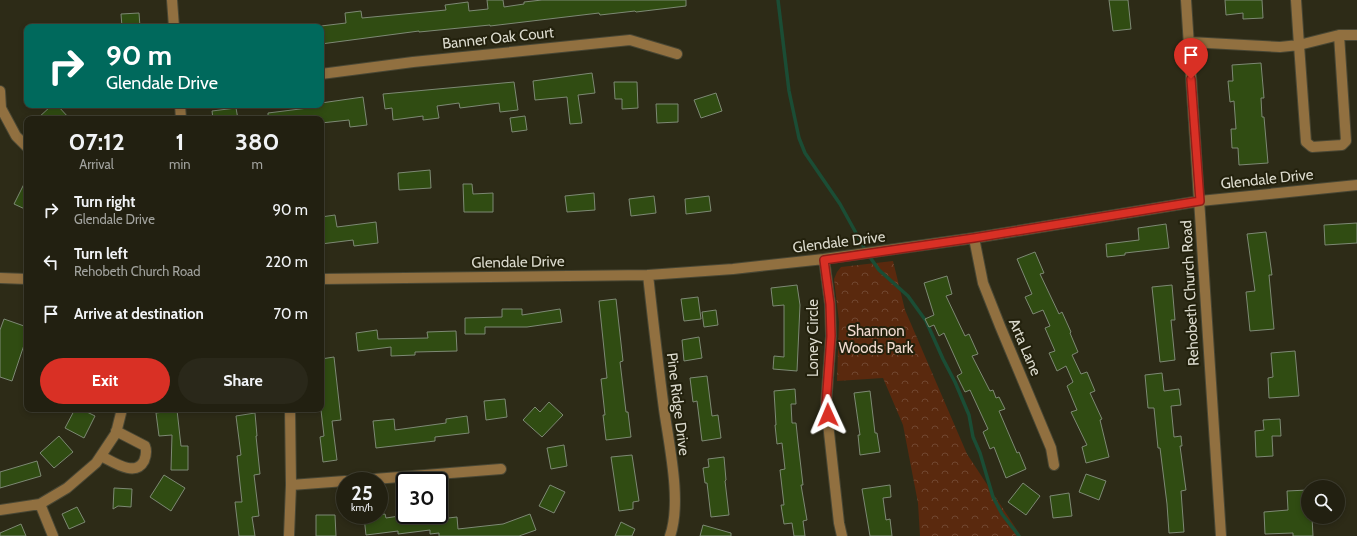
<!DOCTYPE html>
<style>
:root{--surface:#222011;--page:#2a281a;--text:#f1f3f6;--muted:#a2a39f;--line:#3f3e31;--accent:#d93025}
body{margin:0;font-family:Cabin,sans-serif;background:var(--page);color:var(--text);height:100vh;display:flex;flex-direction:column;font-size:15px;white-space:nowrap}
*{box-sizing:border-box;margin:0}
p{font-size:13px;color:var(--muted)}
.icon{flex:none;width:22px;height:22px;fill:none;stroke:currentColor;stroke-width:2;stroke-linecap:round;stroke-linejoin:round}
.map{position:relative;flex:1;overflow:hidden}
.panel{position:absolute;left:24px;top:116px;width:300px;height:296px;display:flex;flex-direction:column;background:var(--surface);border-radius:8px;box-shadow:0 2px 6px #0003,0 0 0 1px var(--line)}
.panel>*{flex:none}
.guide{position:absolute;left:24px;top:24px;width:300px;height:84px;border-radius:8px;box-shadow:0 2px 6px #0003,0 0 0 1px var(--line);background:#00695c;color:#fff;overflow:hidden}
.controls{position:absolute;left:1301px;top:480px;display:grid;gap:8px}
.controls a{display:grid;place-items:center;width:44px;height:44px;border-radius:50%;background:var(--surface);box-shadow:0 2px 6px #0003,0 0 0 1px var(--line);font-size:20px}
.speed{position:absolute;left:336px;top:472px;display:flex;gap:8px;font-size:20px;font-weight:700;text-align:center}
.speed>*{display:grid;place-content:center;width:52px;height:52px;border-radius:50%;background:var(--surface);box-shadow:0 2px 6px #0003,0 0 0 1px var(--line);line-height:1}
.speed small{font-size:10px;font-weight:400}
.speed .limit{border:2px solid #111;border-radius:6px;background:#fff;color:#111}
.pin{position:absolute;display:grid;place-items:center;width:34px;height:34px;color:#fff;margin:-41px -17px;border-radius:50% 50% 50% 0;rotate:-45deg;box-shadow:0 0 4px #0007}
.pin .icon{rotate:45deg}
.me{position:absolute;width:44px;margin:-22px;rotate:359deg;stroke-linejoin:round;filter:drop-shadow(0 0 3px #0008)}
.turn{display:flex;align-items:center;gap:14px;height:84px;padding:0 16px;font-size:18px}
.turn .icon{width:52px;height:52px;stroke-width:2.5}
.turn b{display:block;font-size:28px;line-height:34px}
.eta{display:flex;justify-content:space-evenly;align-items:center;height:68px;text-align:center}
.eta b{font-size:24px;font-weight:700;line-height:28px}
.cta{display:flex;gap:8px;margin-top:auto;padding:8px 16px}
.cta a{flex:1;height:46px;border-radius:24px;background:var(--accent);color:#fff;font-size:16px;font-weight:700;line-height:46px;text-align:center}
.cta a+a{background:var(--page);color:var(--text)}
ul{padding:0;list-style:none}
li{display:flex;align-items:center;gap:12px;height:52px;padding:0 16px}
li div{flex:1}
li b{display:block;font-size:15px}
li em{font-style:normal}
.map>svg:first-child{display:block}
.park{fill:url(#park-crowns)}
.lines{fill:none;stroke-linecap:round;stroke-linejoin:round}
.stream{stroke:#1b4d35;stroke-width:3.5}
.building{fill:#304c12;stroke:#7d8974}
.minor-casing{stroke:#494734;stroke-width:12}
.minor{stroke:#917040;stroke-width:10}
.route-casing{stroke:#8d1f18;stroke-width:10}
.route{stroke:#d93025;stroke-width:7}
.labels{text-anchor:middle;stroke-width:4;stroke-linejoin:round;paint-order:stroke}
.street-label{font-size:15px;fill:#dbdacd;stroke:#23210d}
.park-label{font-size:15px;fill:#f0dacf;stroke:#23210d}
</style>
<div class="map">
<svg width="1357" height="536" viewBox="0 0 1357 536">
<defs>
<pattern id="park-crowns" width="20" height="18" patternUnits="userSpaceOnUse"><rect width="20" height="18" fill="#5a290e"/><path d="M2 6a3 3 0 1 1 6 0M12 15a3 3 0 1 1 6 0" fill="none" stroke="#714730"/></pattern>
</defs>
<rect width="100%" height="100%" fill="#2d2b17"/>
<path class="park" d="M 893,261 L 905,310 L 967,454 L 1021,536 L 920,536 L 918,503 L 903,425 L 883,378 L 837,381 L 839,322 L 834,279 L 837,272 L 841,267 Z"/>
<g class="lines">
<path class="stream" d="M 778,0 L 789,91 L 799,138 L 805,153 L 840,204 L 867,253 L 879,270 L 908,296 L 926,321 L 943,359 L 955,382 L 969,415 L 973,437 L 980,453 L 993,497 L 1002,514 L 1019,536"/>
</g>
<path class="building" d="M 487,0 L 503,0 L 504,7 L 524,4 L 524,2 L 542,0 L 686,0 L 686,6 L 636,12 L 635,11 L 600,15 L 599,13 L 490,26 L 490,25 L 419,32 L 419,31 L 321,44 L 321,26 L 346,23 L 345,13 L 361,11 L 362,18 L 446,10 L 445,5 L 468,2 L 469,11 L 488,9 Z
M 1109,0 L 1128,0 L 1131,29 L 1113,31 Z
M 1225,0 L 1262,0 L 1263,18 L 1243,19 L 1243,13 L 1226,15 Z
M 139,13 L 140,27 L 122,27 L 121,14 Z
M 1261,63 L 1264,98 L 1261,98 L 1262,117 L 1264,117 L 1268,163 L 1239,165 L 1238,148 L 1232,148 L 1231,129 L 1236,129 L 1234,101 L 1230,102 L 1228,81 L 1233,81 L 1232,65 Z
M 592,73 L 595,93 L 578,95 L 582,123 L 570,124 L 567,97 L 535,100 L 533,81 Z
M 514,82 L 518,110 L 500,112 L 499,103 L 460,108 L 459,103 L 437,106 L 439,118 L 423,120 L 423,116 L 393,120 L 392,108 L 385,109 L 383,94 Z
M 614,82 L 637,82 L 638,108 L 622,109 L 622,99 L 615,99 Z
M 716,93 L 722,111 L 701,118 L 694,100 Z
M 363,97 L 367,125 L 350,127 L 349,120 L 321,123 L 321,119 L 268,119 L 268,113 L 308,108 L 307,105 L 321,105 L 321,103 Z
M 656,104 L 678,104 L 678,122 L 657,123 Z
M 52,105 L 57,105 L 70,119 L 37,119 Z
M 236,108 L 238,119 L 213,119 L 212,111 Z
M 525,116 L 527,130 L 512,132 L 510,118 Z
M 430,170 L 431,188 L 399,190 L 398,173 Z
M 27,178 L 27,210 L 14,204 Z
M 463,184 L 472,184 L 473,194 L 493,193 L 493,212 L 464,212 Z
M 594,193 L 595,210 L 567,212 L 565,196 Z
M 654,196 L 656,213 L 631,216 L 629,199 Z
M 709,196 L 711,211 L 686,214 L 685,199 Z
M 335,215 L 337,227 L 376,222 L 378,243 L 354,246 L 353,240 L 321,244 L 321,217 Z
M 1357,223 L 1357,243 L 1325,245 L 1324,225 Z
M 1166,224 L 1169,248 L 1125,253 L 1125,255 L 1107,257 L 1106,244 L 1139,240 L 1138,228 Z
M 1266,232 L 1272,275 L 1269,275 L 1274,329 L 1250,331 L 1246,292 L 1255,291 L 1247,234 Z
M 1035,252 L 1044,273 L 1040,274 L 1059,314 L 1062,312 L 1071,332 L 1070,333 L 1078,352 L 1072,355 L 1081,374 L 1087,372 L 1095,391 L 1090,393 L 1102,419 L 1100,420 L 1109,457 L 1086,463 L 1082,447 L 1087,445 L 1071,412 L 1077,410 L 1067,386 L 1073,382 L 1066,366 L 1057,371 L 1049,353 L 1055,351 L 1045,328 L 1050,326 L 1043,310 L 1033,314 L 1025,297 L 1032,294 L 1017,259 Z
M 947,276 L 952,294 L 946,296 L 965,336 L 969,334 L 978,354 L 972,356 L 990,391 L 993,390 L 996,398 L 999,397 L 1005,409 L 999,411 L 1017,453 L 1019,452 L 1026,469 L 1006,478 L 994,447 L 990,449 L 983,432 L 988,429 L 970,390 L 965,392 L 957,376 L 962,373 L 944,333 L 939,336 L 934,325 L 929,327 L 925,319 L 934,315 L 924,283 Z
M 797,285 L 800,305 L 797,371 L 773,369 L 774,356 L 784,357 L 784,305 L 773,306 L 771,288 Z
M 1172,285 L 1175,320 L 1171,320 L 1175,360 L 1160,362 L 1152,287 Z
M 698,297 L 701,319 L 684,321 L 681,299 Z
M 616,299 L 623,361 L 620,362 L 626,412 L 628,412 L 631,437 L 606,440 L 603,415 L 605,415 L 601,379 L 607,378 L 599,301 Z
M 502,309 L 522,309 L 522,315 L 560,309 L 562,322 L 527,327 L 485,327 L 485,334 L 465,334 L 465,318 L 502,317 Z
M 716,310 L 718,325 L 704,327 L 702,312 Z
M 4,319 L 27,327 L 27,336 L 12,381 L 0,377 L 0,330 Z
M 377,330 L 378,339 L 428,338 L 427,332 L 456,331 L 457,351 L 415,352 L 415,355 L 391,356 L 391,347 L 358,351 L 356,333 Z
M 699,337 L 702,358 L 684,361 L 682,340 Z
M 1295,351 L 1299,396 L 1269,398 L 1268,378 L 1273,377 L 1271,353 Z
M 334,357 L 341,420 L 332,421 L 337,460 L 323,462 L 320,437 L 324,436 L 321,410 L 321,359 Z
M 1162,373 L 1164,391 L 1179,389 L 1181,405 L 1171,406 L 1174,437 L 1181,436 L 1182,446 L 1180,446 L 1186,490 L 1181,491 L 1184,532 L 1169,533 L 1167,504 L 1160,448 L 1158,448 L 1154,408 L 1148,408 L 1145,375 Z
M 707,376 L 712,416 L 718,415 L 721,438 L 702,441 L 697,401 L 693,402 L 690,378 Z
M 795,389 L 796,404 L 791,404 L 792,423 L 796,423 L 798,442 L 803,485 L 801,485 L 807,520 L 803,521 L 805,536 L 794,536 L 792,523 L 784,524 L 781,505 L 784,505 L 780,470 L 785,469 L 782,443 L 777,444 L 775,425 L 776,425 L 774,391 Z
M 870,391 L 875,433 L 877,433 L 880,452 L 860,455 L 858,435 L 860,435 L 854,393 Z
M 505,399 L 507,417 L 486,420 L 484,401 Z
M 549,402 L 563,415 L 542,437 L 523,420 L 535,407 L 540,412 Z
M 75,409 L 81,409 L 95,416 L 84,438 L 65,428 Z
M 177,410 L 181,446 L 188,446 L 188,470 L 171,470 L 172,435 L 159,436 L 156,413 Z
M 255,413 L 257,436 L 256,436 L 260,474 L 254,475 L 259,516 L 252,517 L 255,536 L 239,536 L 235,502 L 242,502 L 237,456 L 241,455 L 236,416 Z
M 467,416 L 469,433 L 435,437 L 435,441 L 376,448 L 373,421 L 394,419 L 395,430 L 446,423 L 446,419 Z
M 1280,419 L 1281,436 L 1272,436 L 1273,456 L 1256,457 L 1255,431 L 1264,430 L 1263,420 Z
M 59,436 L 73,452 L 54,468 L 40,453 Z
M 564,445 L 567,466 L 551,469 L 547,448 Z
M 632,455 L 639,501 L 633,502 L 633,509 L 619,511 L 611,457 Z
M 724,457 L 726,480 L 725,481 L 729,515 L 711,517 L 707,483 L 705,483 L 703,468 L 709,467 L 708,459 Z
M 37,461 L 41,476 L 0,488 L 0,472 Z
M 1086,474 L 1106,481 L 1099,500 L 1079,492 Z
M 164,475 L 185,488 L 171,511 L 150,497 Z
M 1023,483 L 1040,496 L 1026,515 L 1008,502 Z
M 550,485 L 565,492 L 554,513 L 539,506 Z
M 890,485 L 891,497 L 883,498 L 886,520 L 890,519 L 892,536 L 870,536 L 862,489 Z
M 114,488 L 132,489 L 131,507 L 118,506 L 113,509 Z
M 1308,490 L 1308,517 L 1312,517 L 1313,536 L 1293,536 L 1293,533 L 1265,534 L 1264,512 L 1288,510 L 1287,491 Z
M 1069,493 L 1072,516 L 1053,518 L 1050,496 Z
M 77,507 L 85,522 L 69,529 L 62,514 Z
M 385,514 L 386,518 L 406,515 L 421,515 L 422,521 L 457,517 L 458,529 L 503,524 L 530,514 L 536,530 L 519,536 L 439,536 L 439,533 L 430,534 L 430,530 L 398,534 L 398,531 L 366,535 L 364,517 Z
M 316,515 L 335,515 L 336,536 L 316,536 Z
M 621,522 L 635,529 L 632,536 L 615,536 Z
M 21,524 L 26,536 L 0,536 L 0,533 Z
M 703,525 L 731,533 L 731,536 L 700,536 Z"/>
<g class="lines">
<g class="minor-casing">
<path id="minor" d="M 172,0 L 174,27
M 1186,0 L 1221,536
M 1296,0 L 1299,45 L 1339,35
M 1189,42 L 1280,47 L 1299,45 L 1306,142 L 1312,147 L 1342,145 L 1346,141 L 1339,35 L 1357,35
M 321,74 L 413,62 L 630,40 L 677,54
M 0,91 L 1,108 L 16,136 L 27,147
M 180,105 L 181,119
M 974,238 L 983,283 L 1000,326 L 1051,448 L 1054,465
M 824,259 L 830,304 L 831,336 L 826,405 L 839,523 L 842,536
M 648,275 C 653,320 658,364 664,409 C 669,445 682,502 670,536
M 0,278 L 27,279
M 321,279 L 648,275 L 733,269 L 824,259 L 974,238 L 1200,201 L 1357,185
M 101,456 C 112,461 135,478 144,461 C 146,456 147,451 145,446 L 116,431
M 349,481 L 501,469
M 291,485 L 345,481
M 40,504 L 53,536
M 0,510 L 40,504 L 67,488 L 96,463 L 116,433 L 122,409
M 289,536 L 291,485 L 290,409"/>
</g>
<use href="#minor" class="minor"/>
</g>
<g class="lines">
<g class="route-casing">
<path id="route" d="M 828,415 L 826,405 L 831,336 L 830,304 L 824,260 L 974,238 L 1200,201 L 1191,79"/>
</g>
<use href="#route" class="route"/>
</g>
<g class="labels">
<g class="street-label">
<text transform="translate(498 38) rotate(-6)" y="5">Banner Oak Court</text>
<text transform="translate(1267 179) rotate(-6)" y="5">Glendale Drive</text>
<text transform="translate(839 242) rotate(-7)" y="5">Glendale Drive</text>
<text transform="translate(518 262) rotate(-1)" y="5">Glendale Drive</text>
<text transform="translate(1190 293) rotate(-93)" y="5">Rehobeth Church Road</text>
<text transform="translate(813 338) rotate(-90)" y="5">Loney Circle</text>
<text transform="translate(1025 347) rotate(67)" y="5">Arta Lane</text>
<text transform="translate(678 404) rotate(83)" y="5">Pine Ridge Drive</text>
</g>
<g class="park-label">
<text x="876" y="336">Shannon<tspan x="876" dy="17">Woods Park</tspan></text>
</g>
</g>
</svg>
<div class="controls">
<a><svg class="icon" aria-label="search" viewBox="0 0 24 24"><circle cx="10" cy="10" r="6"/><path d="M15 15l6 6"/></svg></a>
</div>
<div class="speed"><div>25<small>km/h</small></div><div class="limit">30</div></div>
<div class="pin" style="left:1191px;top:79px;background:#d93025"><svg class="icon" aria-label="arrive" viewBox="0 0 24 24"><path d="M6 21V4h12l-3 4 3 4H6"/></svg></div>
<svg class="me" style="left:828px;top:415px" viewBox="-20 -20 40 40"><path d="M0-17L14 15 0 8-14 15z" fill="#d93025" stroke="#fff" stroke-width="4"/></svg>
<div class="guide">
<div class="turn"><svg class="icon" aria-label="right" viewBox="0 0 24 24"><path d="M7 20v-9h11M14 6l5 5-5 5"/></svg><div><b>90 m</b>Glendale Drive</div></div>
</div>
<section class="panel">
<div class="eta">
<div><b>07:12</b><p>Arrival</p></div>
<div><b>1</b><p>min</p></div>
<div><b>380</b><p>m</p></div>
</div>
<ul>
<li><svg class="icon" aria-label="right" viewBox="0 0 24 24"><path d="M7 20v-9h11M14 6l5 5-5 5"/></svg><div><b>Turn right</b><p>Glendale Drive</p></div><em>90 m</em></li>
<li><svg class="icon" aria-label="left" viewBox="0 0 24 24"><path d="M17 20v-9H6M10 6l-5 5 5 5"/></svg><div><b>Turn left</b><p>Rehobeth Church Road</p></div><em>220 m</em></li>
<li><svg class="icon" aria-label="arrive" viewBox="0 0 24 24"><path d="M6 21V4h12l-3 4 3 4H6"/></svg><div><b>Arrive at destination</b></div><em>70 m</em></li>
</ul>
<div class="cta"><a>Exit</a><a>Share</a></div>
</section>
</div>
